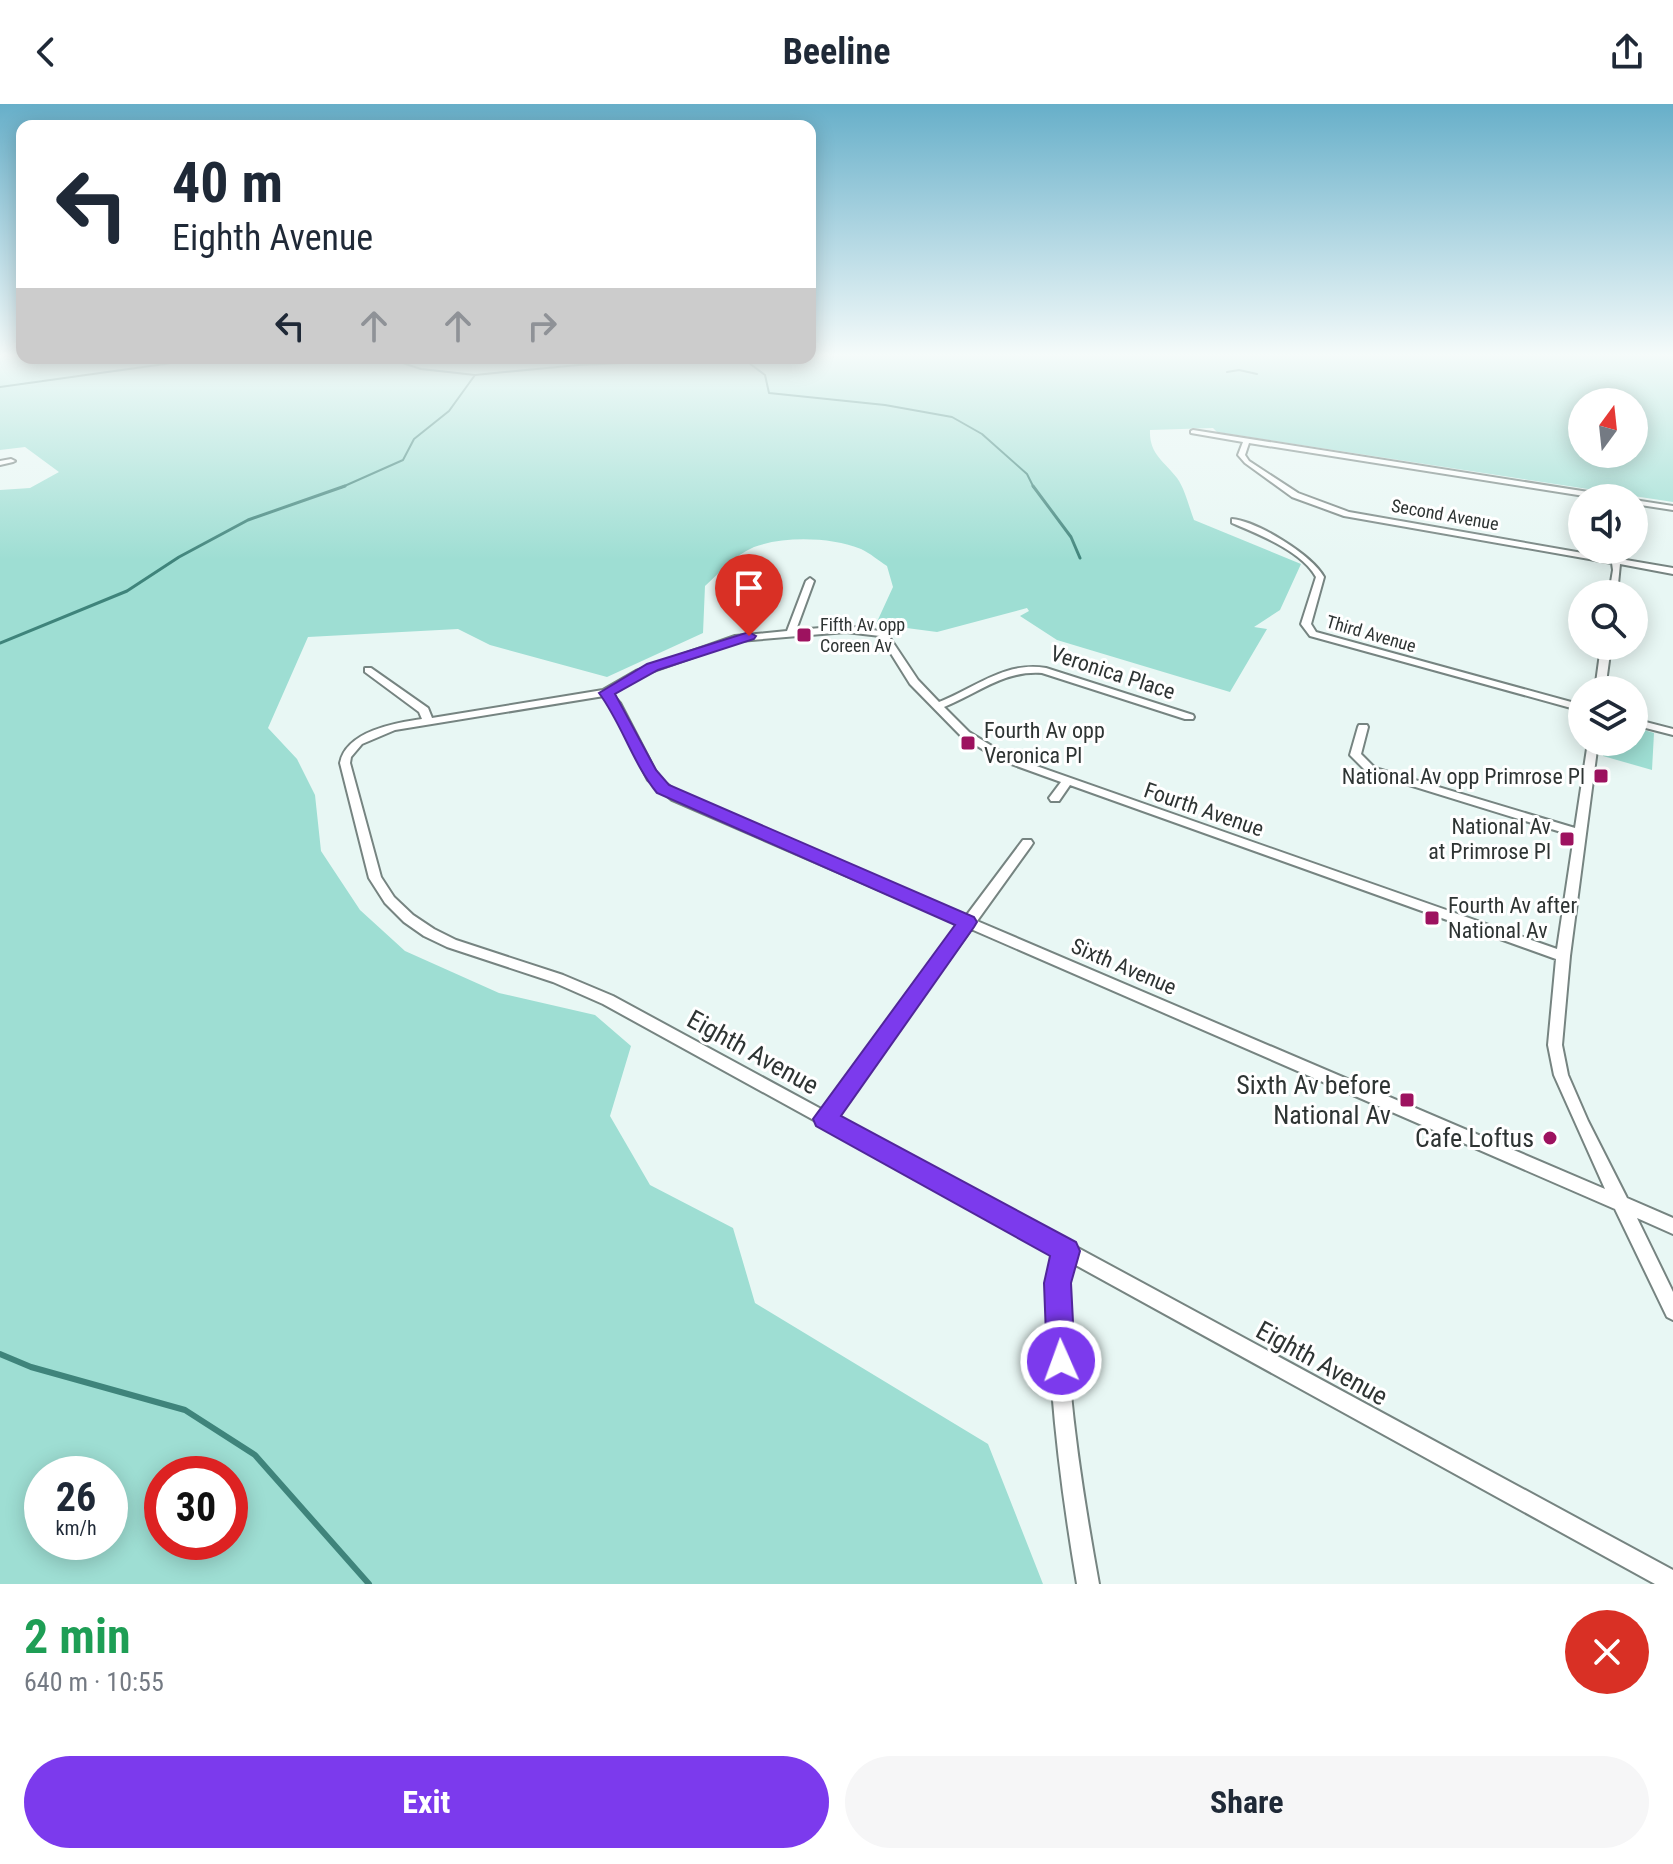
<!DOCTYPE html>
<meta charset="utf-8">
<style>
:root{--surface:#fff;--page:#f6f6f7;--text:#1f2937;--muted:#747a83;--accent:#7c3aed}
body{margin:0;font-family:"Roboto Condensed",sans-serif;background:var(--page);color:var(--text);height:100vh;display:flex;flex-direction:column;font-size:30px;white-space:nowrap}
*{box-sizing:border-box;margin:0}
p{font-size:26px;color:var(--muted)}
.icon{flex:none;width:44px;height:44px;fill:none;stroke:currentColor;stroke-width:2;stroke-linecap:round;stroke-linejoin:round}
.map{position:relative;height:1480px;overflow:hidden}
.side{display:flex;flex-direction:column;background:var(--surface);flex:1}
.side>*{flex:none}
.hud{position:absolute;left:16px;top:16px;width:800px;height:244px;border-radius:16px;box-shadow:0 4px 20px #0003;background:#fff;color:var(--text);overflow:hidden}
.needle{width:52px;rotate:15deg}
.fabs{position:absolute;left:1568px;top:284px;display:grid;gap:16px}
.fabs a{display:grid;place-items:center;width:80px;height:80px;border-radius:50%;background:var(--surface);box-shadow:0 4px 20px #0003;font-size:40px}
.speed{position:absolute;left:24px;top:1352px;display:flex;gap:16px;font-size:40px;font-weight:700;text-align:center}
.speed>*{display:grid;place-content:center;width:104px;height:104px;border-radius:50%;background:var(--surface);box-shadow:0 4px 20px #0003;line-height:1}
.speed small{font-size:20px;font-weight:400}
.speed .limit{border:12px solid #d22;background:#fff;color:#111}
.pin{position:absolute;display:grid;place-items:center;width:68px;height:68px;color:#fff;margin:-82px -34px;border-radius:50% 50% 50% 0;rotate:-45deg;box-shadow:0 0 8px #0007}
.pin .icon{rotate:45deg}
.me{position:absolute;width:88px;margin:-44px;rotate:358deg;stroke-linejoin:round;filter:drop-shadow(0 0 6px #0008)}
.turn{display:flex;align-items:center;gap:28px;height:168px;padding:0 24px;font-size:36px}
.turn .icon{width:104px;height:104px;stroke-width:2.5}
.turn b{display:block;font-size:56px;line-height:68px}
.lanes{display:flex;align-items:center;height:76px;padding:0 24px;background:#0003;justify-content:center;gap:40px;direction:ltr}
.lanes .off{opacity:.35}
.round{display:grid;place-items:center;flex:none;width:84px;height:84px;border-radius:42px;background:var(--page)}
.head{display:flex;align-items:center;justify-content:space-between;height:136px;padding:0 24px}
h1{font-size:48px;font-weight:700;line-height:60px;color:#1e9e55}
.button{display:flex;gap:16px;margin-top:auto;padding:16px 24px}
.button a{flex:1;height:92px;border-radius:48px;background:var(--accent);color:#fff;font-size:32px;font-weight:700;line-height:92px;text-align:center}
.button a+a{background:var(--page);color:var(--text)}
header{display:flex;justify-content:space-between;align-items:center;height:104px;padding:0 24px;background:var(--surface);font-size:36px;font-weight:700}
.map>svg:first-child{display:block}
.green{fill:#9eded3;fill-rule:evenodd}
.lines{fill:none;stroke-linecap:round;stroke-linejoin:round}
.stream-far2{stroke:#3f847b;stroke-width:2}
.stream-far1{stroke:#3f847b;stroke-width:3}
.stream{stroke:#3f847b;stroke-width:6}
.minor-casing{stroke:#768481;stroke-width:4}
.minor{fill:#fff;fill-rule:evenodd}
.route{fill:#7c3aed;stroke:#51269a;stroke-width:2}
.poi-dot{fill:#9d125f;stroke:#fff;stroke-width:3}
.labels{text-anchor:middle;stroke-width:6;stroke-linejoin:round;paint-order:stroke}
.far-street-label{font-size:18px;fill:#2e3433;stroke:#fff}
.far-poi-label{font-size:18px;fill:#2e3433;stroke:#fff;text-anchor:start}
.street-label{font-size:22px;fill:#2e3433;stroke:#fff}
.poi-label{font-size:22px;fill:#2e3433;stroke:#fff;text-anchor:start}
.near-street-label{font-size:26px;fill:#2e3433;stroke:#fff}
.near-poi-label{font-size:26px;fill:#2e3433;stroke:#fff;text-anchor:end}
</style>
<header><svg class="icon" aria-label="back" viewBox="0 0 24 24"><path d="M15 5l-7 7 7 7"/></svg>Beeline<svg class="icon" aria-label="share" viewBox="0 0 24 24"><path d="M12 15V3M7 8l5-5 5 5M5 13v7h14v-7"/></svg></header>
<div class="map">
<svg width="1673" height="1480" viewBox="0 0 1673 1480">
<rect width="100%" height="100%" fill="#e8f7f4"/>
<path class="green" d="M 0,249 L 22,249 L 22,254 L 810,254 L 810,249 L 1673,249 L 1673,398 L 1217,328 L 1213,324 L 1150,326 C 1149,350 1164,357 1177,374 C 1185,385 1189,403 1194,416 L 1301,460 L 1280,506 L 1254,523 L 1267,525 L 1230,588 L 1057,536 L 1020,512 L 1029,507 L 1027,504 L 937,528 L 876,520 L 893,483 L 887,462 C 879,457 870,449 861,445 C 831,433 784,432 754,443 C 735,451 720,468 705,482 L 703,529 L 607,573 L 490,541 L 458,525 L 308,533 L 268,624 L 297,655 L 315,691 L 321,747 L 360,806 L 405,847 L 499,889 L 595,911 L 631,942 L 610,1012 L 650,1081 L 733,1124 L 755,1199 L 988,1340 L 1043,1480 L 0,1480 L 0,386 L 30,384 L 59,368 L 25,343 L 0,346 ZM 1582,298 L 1634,298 L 1634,350 L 1582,350 ZM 42,1370 L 110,1370 L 110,1438 L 42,1438 ZM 162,1370 L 230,1370 L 230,1438 L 162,1438 Z
M 1634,623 L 1654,629 L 1652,666 L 1603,652 L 1604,638 L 1634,638 Z"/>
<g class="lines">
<path class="stream-far2" d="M 387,254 L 421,265 L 475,271 L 578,261 L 752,254
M 745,256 L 765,271 L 769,289 L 885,301 L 952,313 L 982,330 L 1027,370 L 1034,384
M 1227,268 L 1239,266 L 1257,270
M 0,283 L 179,258 L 283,254
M 340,384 L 403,356 L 414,335 L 449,307 L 475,271"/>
<path class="stream-far1" d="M 1033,382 L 1071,433 L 1080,454
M 0,539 L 127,487 L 179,453 L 248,416 L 345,382"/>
<path class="stream" d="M 0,1250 L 31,1263 L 185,1306 L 255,1351 L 369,1480"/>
<g class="minor-casing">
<path id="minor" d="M 1193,326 L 1614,392 L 1615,394 L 1597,394 L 1249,339 L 1245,351 L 1249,357 L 1298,389 L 1349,408 L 1611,454 L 1610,446 L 1618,446 L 1620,455 L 1673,464 L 1673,470 L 1620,460 L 1617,490 L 1609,490 L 1613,466 L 1612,459 L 1344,412 L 1292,393 L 1245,359 L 1238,351 L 1243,338 L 1191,329 L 1191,327 Z
M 11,355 L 15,357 L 13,358 L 0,361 L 0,357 Z
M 1634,396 L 1673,402 L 1673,406 L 1634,400 Z
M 1232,415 C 1257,417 1312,451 1324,473 L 1311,520 L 1316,528 L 1582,601 L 1582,607 L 1310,532 L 1301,520 L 1316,473 C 1302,447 1258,430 1232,419 Z
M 810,474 L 814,477 L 796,526 L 846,522 L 886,528 L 918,576 L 939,598 C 975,584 1005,557 1046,564 L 1193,611 L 1194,613 L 1193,615 L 1185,615 L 1042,569 C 1004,566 977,590 944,603 L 969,628 L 1008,652 L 1557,845 L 1574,732 L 1367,668 L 1350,651 L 1358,623 L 1359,621 L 1367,621 L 1368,623 L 1361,650 L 1375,664 L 1575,724 L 1588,638 L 1598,638 L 1570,852 L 1562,941 L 1568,971 L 1588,1017 L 1627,1094 L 1673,1114 L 1673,1130 L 1637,1114 L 1673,1188 L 1673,1216 L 1667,1213 L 1615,1105 L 971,825 L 836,1013 L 1673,1466 L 1673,1480 L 1655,1480 L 1072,1159 C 1062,1197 1067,1241 1070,1280 C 1076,1347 1087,1414 1099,1480 L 1077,1480 C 1066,1415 1057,1350 1052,1285 C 1048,1240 1045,1194 1057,1150 L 603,900 L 553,878 L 447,843 L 424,832 L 404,818 L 385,799 L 369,774 L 340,659 C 346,627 395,619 422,615 L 419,608 L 365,568 L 365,564 L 371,564 L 428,604 L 432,614 L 603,586 L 636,567 L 735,532 L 787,527 L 806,477 ZM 846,528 L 880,532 L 910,580 L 961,632 L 1000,656 L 1061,678 L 1049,694 L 1051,697 L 1059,697 L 1070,681 L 1556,855 L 1548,941 L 1554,971 L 1605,1085 L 977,817 L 1031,742 L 1033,739 L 1031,736 L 1023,736 L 966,812 L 680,690 L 659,674 L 620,599 L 612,590 L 642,571 L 739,537 ZM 604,592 L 610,600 L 648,676 L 672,696 L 960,821 L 823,1006 L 613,892 L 563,871 L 456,836 L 434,825 L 413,811 L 394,793 L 381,773 L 350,659 L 351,653 L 362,640 L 395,626 Z
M 1601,542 L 1611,542 L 1605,586 L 1595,586 Z
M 1634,615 L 1673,625 L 1673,631 L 1634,621 Z"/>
</g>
<use href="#minor" class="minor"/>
</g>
<linearGradient id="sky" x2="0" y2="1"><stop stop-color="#67afc9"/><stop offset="0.55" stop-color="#f5fbfa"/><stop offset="1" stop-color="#f5fbfa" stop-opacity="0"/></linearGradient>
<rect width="1673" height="456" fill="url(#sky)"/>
<path class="route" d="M 749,528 L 756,532 L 754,535 L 658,566 L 615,590 L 656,666 L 669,681 L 974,813 L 977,818 L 974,823 L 841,1012 L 1076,1138 L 1080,1147 L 1071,1179 L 1075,1257 L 1071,1267 L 1061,1271 L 1051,1267 L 1047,1257 L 1044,1179 L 1050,1152 L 816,1022 L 813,1015 L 955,821 L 657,689 C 632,658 622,620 599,589 L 647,560 Z"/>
<g class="poi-dot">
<rect x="796" y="523" width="16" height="16" rx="4"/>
<rect x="960" y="631" width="16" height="16" rx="4"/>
<rect x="1593" y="664" width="16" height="16" rx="4"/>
<rect x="1559" y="727" width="16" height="16" rx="4"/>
<rect x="1424" y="806" width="16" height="16" rx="4"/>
<rect x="1399" y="988" width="16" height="16" rx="4"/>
<circle cx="1550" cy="1034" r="8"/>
</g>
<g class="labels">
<g class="far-street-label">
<text transform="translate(1445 411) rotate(10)" y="6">Second Avenue</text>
<text transform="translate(1371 530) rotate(16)" y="6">Third Avenue</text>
</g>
<g class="far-poi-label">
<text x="820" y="527">Fifth Av opp<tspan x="820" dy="21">Coreen Av</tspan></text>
</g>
<g class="street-label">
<text transform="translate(1113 568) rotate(18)" y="8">Veronica Place</text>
<text transform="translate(1204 705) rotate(19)" y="8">Fourth Avenue</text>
<text transform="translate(1124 862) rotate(23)" y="8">Sixth Avenue</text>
</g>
<g class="poi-label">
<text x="984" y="634">Fourth Av opp<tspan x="984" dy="25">Veronica Pl</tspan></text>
<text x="1585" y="680" text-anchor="end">National Av opp Primrose Pl</text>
<text x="1551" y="730" text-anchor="end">National Av<tspan x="1551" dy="25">at Primrose Pl</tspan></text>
<text x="1448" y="809">Fourth Av after<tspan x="1448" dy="25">National Av</tspan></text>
</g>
<g class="near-street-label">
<text transform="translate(753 948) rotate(29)" y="9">Eighth Avenue</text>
<text transform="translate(1322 1259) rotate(29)" y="9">Eighth Avenue</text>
</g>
<g class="near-poi-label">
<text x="1391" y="990">Sixth Av before<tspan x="1391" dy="30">National Av</tspan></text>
<text x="1534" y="1043">Cafe Loftus</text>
</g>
</g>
</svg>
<div class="fabs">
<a><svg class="needle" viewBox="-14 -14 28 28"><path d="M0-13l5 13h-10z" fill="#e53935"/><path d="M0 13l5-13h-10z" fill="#747a83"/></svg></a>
<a><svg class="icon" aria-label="sound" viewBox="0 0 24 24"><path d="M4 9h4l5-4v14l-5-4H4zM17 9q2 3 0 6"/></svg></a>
<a><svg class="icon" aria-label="search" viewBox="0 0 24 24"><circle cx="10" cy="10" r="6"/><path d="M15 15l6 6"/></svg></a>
<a><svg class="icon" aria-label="layers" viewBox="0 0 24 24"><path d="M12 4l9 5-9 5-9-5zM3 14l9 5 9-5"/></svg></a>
</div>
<div class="speed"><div>26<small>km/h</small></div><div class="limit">30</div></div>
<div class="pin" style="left:749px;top:532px;background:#d93025"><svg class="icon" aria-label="arrive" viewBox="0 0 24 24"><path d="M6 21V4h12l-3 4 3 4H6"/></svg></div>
<svg class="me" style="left:1061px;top:1257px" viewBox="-20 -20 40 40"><circle r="17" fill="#7c3aed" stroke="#fff" stroke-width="3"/><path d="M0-11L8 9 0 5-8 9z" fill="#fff"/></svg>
<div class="hud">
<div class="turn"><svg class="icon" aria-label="left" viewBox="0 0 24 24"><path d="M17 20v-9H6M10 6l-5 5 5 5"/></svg><div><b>40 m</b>Eighth Avenue</div></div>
<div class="lanes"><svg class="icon" aria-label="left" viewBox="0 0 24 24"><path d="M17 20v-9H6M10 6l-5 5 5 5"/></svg><svg class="icon off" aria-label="ahead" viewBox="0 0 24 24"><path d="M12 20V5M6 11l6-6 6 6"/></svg><svg class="icon off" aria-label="ahead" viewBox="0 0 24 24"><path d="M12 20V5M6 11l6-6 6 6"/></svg><svg class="icon off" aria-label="right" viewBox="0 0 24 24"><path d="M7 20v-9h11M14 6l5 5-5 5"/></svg></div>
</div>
</div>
<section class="side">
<div class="head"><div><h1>2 min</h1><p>640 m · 10:55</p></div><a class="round" style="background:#d93025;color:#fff"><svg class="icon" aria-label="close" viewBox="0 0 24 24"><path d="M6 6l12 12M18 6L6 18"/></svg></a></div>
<div class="button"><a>Exit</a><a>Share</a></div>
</section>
